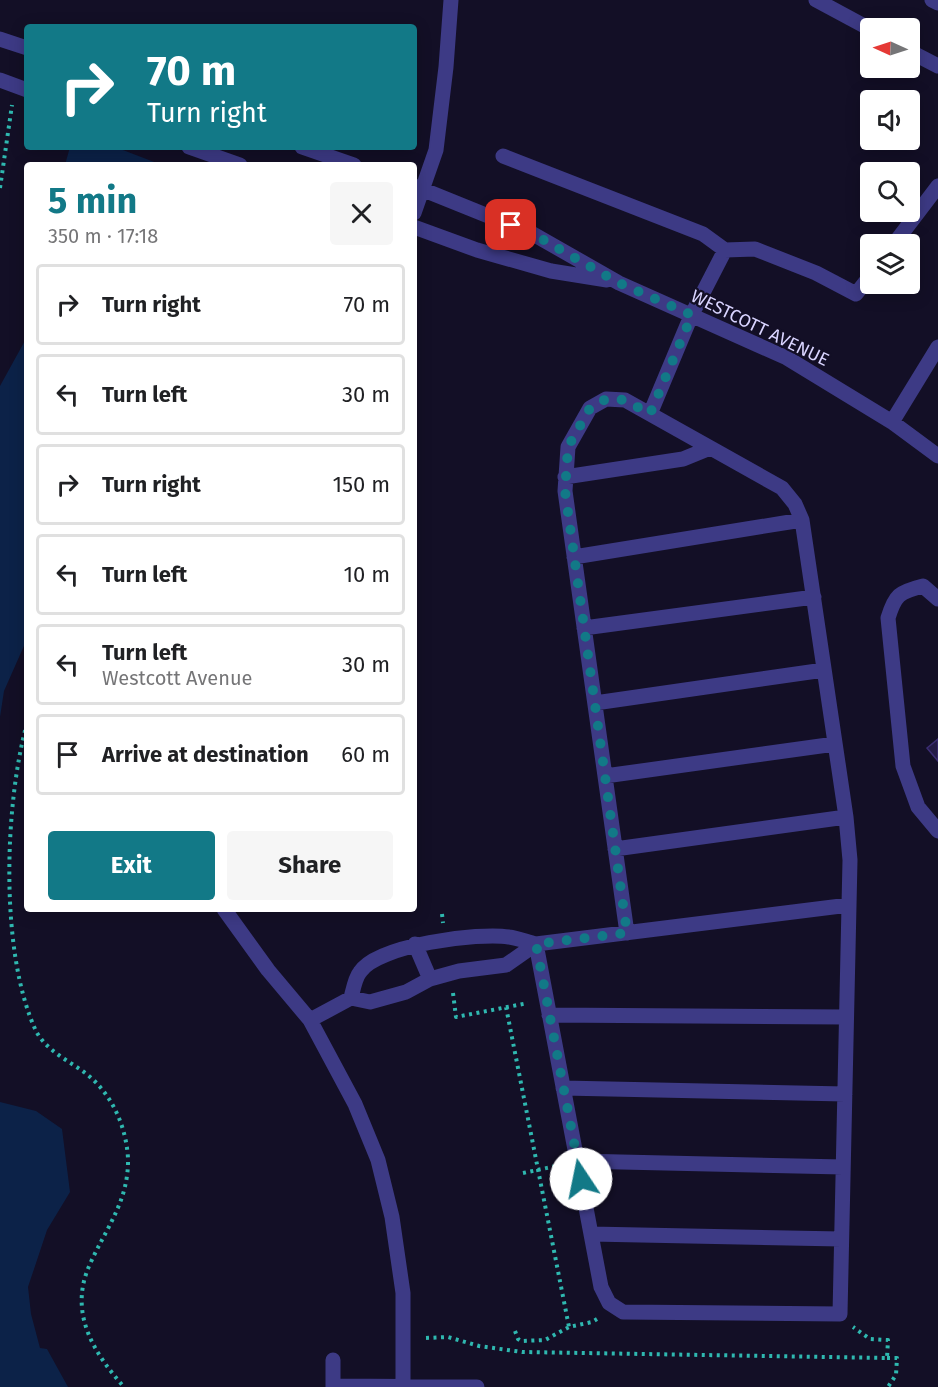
<!DOCTYPE html>
<meta charset="utf-8">
<style>
:root{--surface:#fff;--page:#f6f6f6;--text:#202124;--muted:#757577;--line:#e0e0e0;--accent:#127987}
body{margin:0;font-family:"Fira Sans",sans-serif;background:var(--page);color:var(--text);height:100vh;display:flex;flex-direction:column;font-size:22px;white-space:nowrap}
*{box-sizing:border-box;margin:0}
p{font-size:20px;color:var(--muted)}
.icon{flex:none;width:33px;height:33px;fill:none;stroke:currentColor;stroke-width:2;stroke-linecap:round;stroke-linejoin:round}
.map{position:relative;flex:1;overflow:hidden}
.details{position:absolute;left:24px;top:162px;width:393px;height:750px;display:flex;flex-direction:column;background:var(--surface);border-radius:6px;box-shadow:0 3px 15px #0003}
.details>*{flex:none}
.guide{position:absolute;left:24px;top:24px;width:393px;height:126px;border-radius:6px;box-shadow:0 3px 15px #0003;background:#127987;color:#fff;overflow:hidden}
.needle{width:39px;rotate:273deg}
.buttons{position:absolute;left:860px;top:18px;display:grid;gap:12px}
.buttons a{display:grid;place-items:center;width:60px;height:60px;border-radius:6px;background:var(--surface);box-shadow:0 3px 15px #0003;font-size:30px}
.pin{position:absolute;display:grid;place-items:center;width:51px;height:51px;color:#fff;margin:-26px;border-radius:12px;box-shadow:0 3px 9px #0006}
.me{position:absolute;width:66px;margin:-33px;rotate:349deg;stroke-linejoin:round;filter:drop-shadow(0 0 4px #0008)}
.turn{display:flex;align-items:center;gap:21px;height:126px;padding:0 24px;font-size:27px}
.turn .icon{width:78px;height:78px;stroke-width:2.5}
.turn b{display:block;font-size:42px;line-height:51px}
.round{display:grid;place-items:center;flex:none;width:63px;height:63px;border-radius:6px;background:var(--page)}
.summary{display:flex;align-items:center;justify-content:space-between;height:102px;padding:0 24px}
h1{font-size:36px;font-weight:700;line-height:45px;color:var(--accent)}
.primary-button{display:flex;gap:12px;margin-top:auto;padding:12px 24px}
.primary-button a{flex:1;height:69px;border-radius:6px;background:var(--accent);color:#fff;font-size:24px;font-weight:700;line-height:69px;text-align:center}
.primary-button a+a{background:var(--page);color:var(--text)}
ul{padding:0;list-style:none}
li{display:flex;align-items:center;gap:18px;height:81px;margin:0 12px 9px;padding:0 12px;border:3px solid var(--line);border-radius:6px}
li div{flex:1}
li b{display:block;font-size:22px}
li em{font-style:normal}
.map>svg:first-child{display:block}
.water{fill:#0c2248}
.building{fill:#241b47;stroke:#3b2d73;stroke-width:1.5}
.lines{fill:none;stroke-linecap:round;stroke-linejoin:round}
.path{stroke:#2fb8b0;stroke-width:4;stroke-dasharray:3 4.5;stroke-linecap:butt}
.minor{stroke:#3d3a85;stroke-width:15}
.route{stroke:#127987;stroke-width:10;stroke-dasharray:0 18}
.labels{text-anchor:middle;stroke-width:4.5;stroke-linejoin:round;paint-order:stroke}
.street-label{font-size:18px;fill:#d9d4ff;stroke:#130f26}
</style>
<div class="map">
<svg width="938" height="1387" viewBox="0 0 938 1387">
<rect width="100%" height="100%" fill="#130f26"/>
<path class="water" d="M 70,147 L 115,147 L 162,165 L 65,165 Z
M 27,337 L 27,639 L 4,691 L 0,717 L 0,386 Z
M 0,1102 L 36,1111 L 62,1129 L 70,1192 L 47,1230 L 28,1287 L 31,1314 L 40,1348 L 47,1349 L 68,1387 L 0,1387 Z"/>
<path class="building" d="M 938,739 L 938,761 L 927,748 Z"/>
<g class="lines">
<path class="path" d="M 0,188 L 12,105
M 27,723 C 4,807 0,954 36,1031 C 46,1050 67,1060 84,1072 C 111,1092 126,1125 128,1158 C 129,1201 106,1228 90,1264 C 68,1312 93,1352 124,1387
M 442,914 L 443,923
M 453,993 L 456,1017 L 528,1003
M 506,1007 L 569,1327
M 523,1173 L 561,1165
M 515,1331 L 518,1339 L 521,1341 L 545,1340 L 569,1327 L 592,1322 L 597,1319
M 426,1338 L 448,1337 L 479,1346 L 522,1352 L 887,1358 L 888,1340 L 870,1339 L 853,1327
M 887,1358 L 897,1358 L 896,1375 L 888,1387"/>
<path class="minor" d="M 816,0 L 870,29
M 932,0 L 938,3
M 0,39 L 27,48
M 909,51 L 938,66
M 0,80 L 27,90
M 189,147 L 240,165
M 302,147 L 354,165
M 503,156 L 703,234 L 725,250
M 414,186 L 533,234 L 619,283 L 787,358 L 892,422 L 938,456
M 414,213 L 436,150 L 446,67 L 451,0
M 414,227 L 477,250 L 551,271 L 607,280
M 894,244 L 938,186
M 650,414 L 691,316 L 725,250 L 755,249 L 816,273 L 856,294 L 870,276
M 892,422 L 938,347
M 565,477 L 683,459 L 710,448
M 574,557 L 802,520
M 938,599 L 923,586 C 899,592 895,595 888,618 L 903,766 L 918,807 L 938,831
M 584,628 L 814,597
M 595,703 L 824,670
M 605,776 L 835,744
M 615,849 L 846,817
M 224,909 L 268,970 L 310,1020 L 355,1104 L 378,1160 L 392,1217 L 403,1293 L 403,1387
M 415,944 L 430,979
M 536,944 L 601,1287 L 609,1303 L 623,1312 L 840,1314 L 850,860 L 846,817 L 802,520 L 795,504 L 782,488 L 625,400 L 606,399 L 590,408 L 568,447 L 565,491 L 627,933
M 536,944 L 506,965 L 459,971 L 430,979 L 406,992 L 370,1002 L 351,998 C 353,990 355,978 360,972 C 377,945 479,932 509,937 C 518,938 527,942 536,944 L 849,905
M 549,1015 L 846,1017
M 310,1020 L 351,998
M 563,1088 L 845,1094
M 577,1161 L 843,1167
M 591,1234 L 841,1239
M 333,1386 L 477,1387
M 333,1387 L 333,1360"/>
</g>
<g class="lines">
<path class="route" d="M 511,225 L 533,234 L 619,283 L 692,315 L 650,414 L 625,400 L 606,399 L 590,408 L 568,447 L 565,491 L 627,933 L 536,944 L 581,1179"/>
</g>
<g class="labels">
<g class="street-label">
<text transform="translate(760 328) rotate(26)" y="6">WESTCOTT AVENUE</text>
</g>
</g>
</svg>
<div class="buttons">
<a><svg class="needle" viewBox="-14 -14 28 28"><path d="M0-13l5 13h-10z" fill="#e53935"/><path d="M0 13l5-13h-10z" fill="#757577"/></svg></a>
<a><svg class="icon" aria-label="sound" viewBox="0 0 24 24"><path d="M4 9h4l5-4v14l-5-4H4zM17 9q2 3 0 6"/></svg></a>
<a><svg class="icon" aria-label="search" viewBox="0 0 24 24"><circle cx="10" cy="10" r="6"/><path d="M15 15l6 6"/></svg></a>
<a><svg class="icon" aria-label="layers" viewBox="0 0 24 24"><path d="M12 4l9 5-9 5-9-5zM3 14l9 5 9-5"/></svg></a>
</div>
<div class="pin" style="left:511px;top:225px;background:#d93025"><svg class="icon" aria-label="arrive" viewBox="0 0 24 24"><path d="M6 21V4h12l-3 4 3 4H6"/></svg></div>
<svg class="me" style="left:581px;top:1179px" viewBox="-20 -20 40 40"><circle r="19" fill="#fff"/><path d="M0-13L10 11 0 6-10 11z" fill="#127987"/></svg>
<div class="guide">
<div class="turn"><svg class="icon" aria-label="right" viewBox="0 0 24 24"><path d="M7 20v-9h11M14 6l5 5-5 5"/></svg><div><b>70 m</b>Turn right</div></div>
</div>
<section class="details">
<div class="summary"><div><h1>5 min</h1><p>350 m · 17:18</p></div><a class="round"><svg class="icon" aria-label="close" viewBox="0 0 24 24"><path d="M6 6l12 12M18 6L6 18"/></svg></a></div>
<ul>
<li><svg class="icon" aria-label="right" viewBox="0 0 24 24"><path d="M7 20v-9h11M14 6l5 5-5 5"/></svg><div><b>Turn right</b></div><em>70 m</em></li>
<li><svg class="icon" aria-label="left" viewBox="0 0 24 24"><path d="M17 20v-9H6M10 6l-5 5 5 5"/></svg><div><b>Turn left</b></div><em>30 m</em></li>
<li><svg class="icon" aria-label="right" viewBox="0 0 24 24"><path d="M7 20v-9h11M14 6l5 5-5 5"/></svg><div><b>Turn right</b></div><em>150 m</em></li>
<li><svg class="icon" aria-label="left" viewBox="0 0 24 24"><path d="M17 20v-9H6M10 6l-5 5 5 5"/></svg><div><b>Turn left</b></div><em>10 m</em></li>
<li><svg class="icon" aria-label="left" viewBox="0 0 24 24"><path d="M17 20v-9H6M10 6l-5 5 5 5"/></svg><div><b>Turn left</b><p>Westcott Avenue</p></div><em>30 m</em></li>
<li><svg class="icon" aria-label="arrive" viewBox="0 0 24 24"><path d="M6 21V4h12l-3 4 3 4H6"/></svg><div><b>Arrive at destination</b></div><em>60 m</em></li>
</ul>
<div class="primary-button"><a>Exit</a><a>Share</a></div>
</section>
</div>
